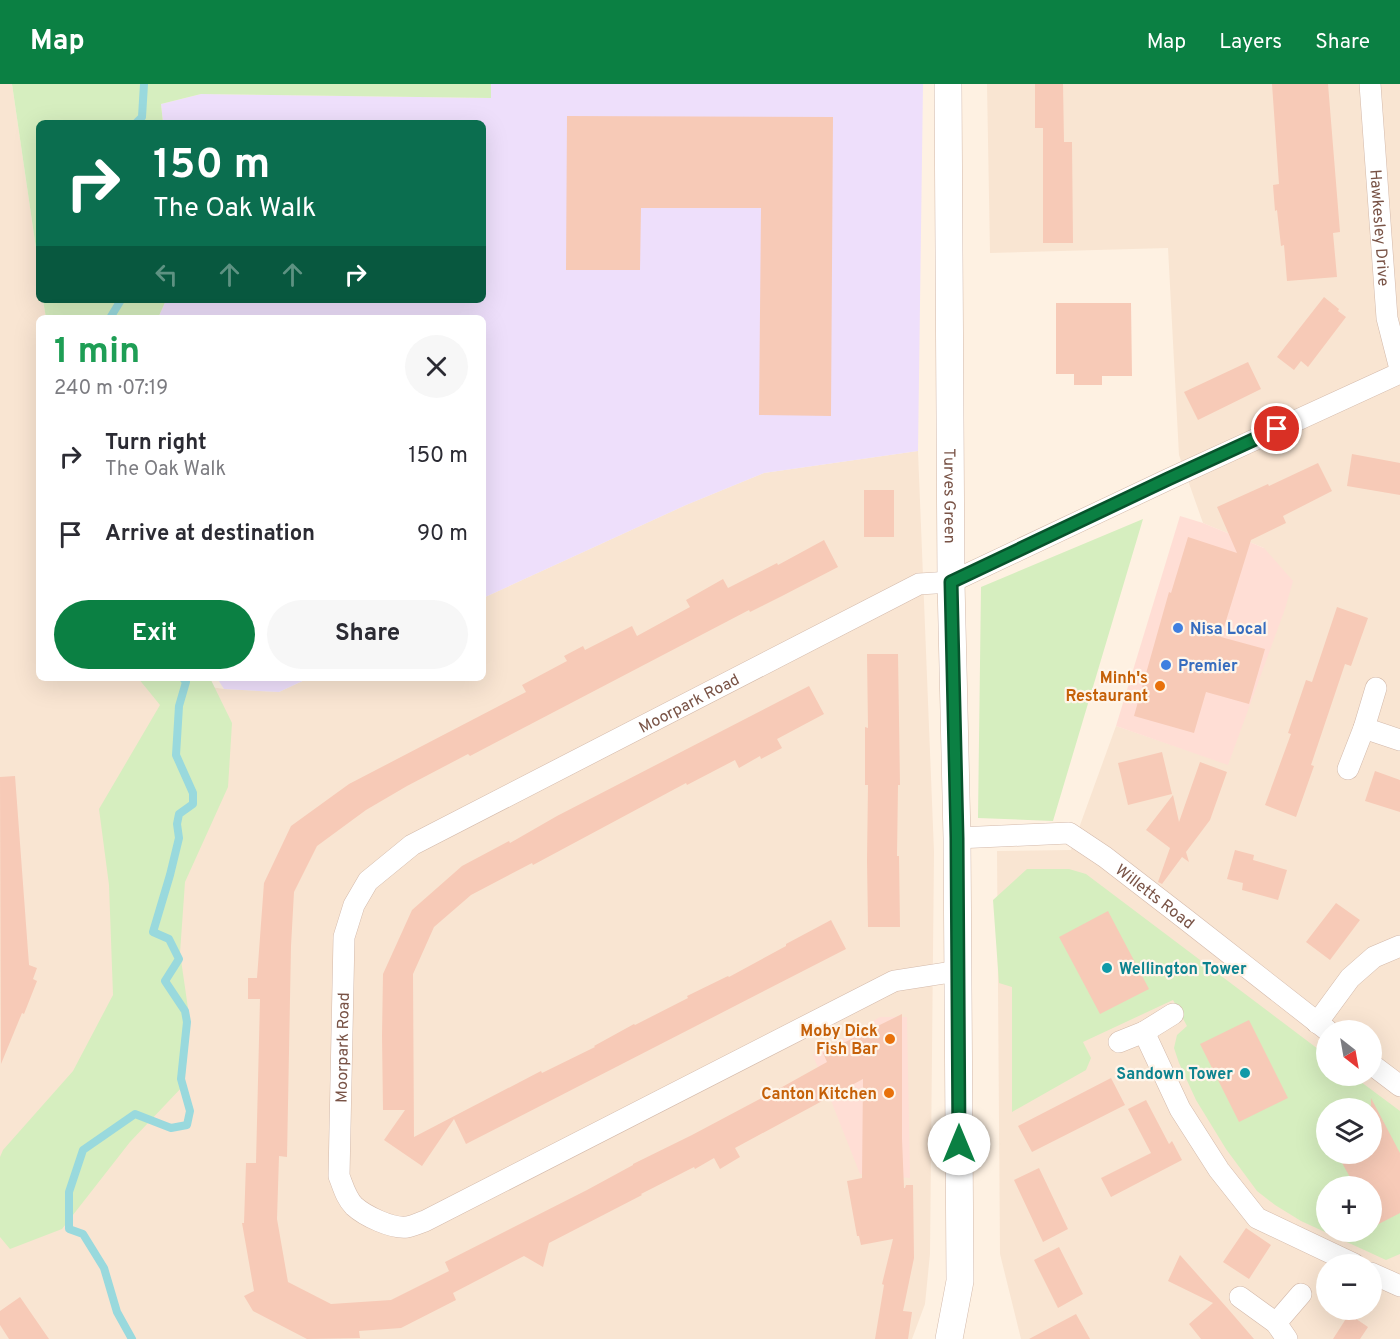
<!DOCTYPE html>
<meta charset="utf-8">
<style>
:root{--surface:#fff;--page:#f7f7f7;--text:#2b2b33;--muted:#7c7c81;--accent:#0b8043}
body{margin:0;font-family:Overpass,sans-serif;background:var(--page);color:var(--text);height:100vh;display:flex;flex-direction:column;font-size:22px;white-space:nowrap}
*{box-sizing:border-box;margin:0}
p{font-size:20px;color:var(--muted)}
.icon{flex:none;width:33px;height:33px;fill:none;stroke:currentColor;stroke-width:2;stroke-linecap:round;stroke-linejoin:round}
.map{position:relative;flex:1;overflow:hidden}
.details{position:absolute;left:36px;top:231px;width:450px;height:366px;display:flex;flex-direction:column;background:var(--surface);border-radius:9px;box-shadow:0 6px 24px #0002}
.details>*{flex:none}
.banner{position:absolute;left:36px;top:36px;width:450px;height:183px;border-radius:9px;box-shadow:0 6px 24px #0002;background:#0b6e4f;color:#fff;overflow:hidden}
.needle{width:39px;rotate:149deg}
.buttons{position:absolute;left:1316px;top:936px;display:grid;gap:12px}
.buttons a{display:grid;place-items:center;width:66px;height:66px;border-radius:50%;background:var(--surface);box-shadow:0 6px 24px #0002;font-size:30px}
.pin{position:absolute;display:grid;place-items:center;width:51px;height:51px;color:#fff;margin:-26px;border:3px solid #fff;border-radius:50%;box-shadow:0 2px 6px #0007}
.me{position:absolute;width:66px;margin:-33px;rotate:0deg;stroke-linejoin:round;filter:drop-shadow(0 0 4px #0008)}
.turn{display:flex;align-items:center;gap:21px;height:126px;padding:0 18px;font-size:27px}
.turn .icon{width:78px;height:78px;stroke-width:2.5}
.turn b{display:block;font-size:42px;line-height:51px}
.lanes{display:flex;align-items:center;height:57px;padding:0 18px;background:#0003;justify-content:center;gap:30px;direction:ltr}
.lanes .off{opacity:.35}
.round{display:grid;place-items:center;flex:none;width:63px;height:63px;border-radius:32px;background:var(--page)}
.overview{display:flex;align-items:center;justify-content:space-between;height:102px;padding:0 18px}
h1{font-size:36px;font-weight:700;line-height:45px;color:#1e9e55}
.button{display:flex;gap:12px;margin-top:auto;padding:12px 18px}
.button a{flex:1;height:69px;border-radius:36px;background:var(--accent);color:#fff;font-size:24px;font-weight:700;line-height:69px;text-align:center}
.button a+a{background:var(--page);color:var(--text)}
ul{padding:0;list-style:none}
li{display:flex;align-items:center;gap:18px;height:78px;padding:0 18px}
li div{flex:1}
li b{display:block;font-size:22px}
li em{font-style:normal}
header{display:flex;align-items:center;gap:36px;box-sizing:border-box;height:84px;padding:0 30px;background:var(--accent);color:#fff}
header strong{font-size:28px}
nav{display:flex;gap:33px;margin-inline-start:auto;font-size:21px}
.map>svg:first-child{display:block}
.residential{fill:#f9e5d2;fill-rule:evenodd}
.commercial{fill:#ffded5}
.education{fill:#eedffb}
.green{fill:#d6eebf;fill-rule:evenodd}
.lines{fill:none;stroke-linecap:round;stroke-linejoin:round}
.stream{stroke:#99d9dd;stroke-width:8}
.building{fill:#f7cab7}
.minor-casing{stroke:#d3b9aa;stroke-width:22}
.tertiary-casing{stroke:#d3b9aa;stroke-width:28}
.minor{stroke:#fff;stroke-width:21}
.tertiary{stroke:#fff;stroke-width:27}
.route-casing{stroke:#07532c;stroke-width:15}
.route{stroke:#0b8043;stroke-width:10}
.shop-dot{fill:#3f7fe0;stroke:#fff5ea;stroke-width:2}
.food-dot{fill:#e8710a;stroke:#fff5ea;stroke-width:2}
.culture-dot{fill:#0f9aa8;stroke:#fff5ea;stroke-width:2}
.labels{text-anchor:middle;stroke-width:4.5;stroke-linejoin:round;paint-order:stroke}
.street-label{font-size:16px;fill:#795346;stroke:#fff5ea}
.shop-label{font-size:16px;font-weight:bold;fill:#366cbe;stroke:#fff5ea;text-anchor:start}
.food-label{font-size:16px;font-weight:bold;fill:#c56008;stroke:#fff5ea;text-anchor:end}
.culture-label{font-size:16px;font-weight:bold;fill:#0d838f;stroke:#fff5ea;text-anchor:start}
</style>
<header>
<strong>Map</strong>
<nav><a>Map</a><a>Layers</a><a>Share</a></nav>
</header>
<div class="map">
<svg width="1400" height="1255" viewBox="0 0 1400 1255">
<rect width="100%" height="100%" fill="#fef1e2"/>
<path class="residential" d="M 0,0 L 12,0 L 39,185 L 39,216 L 43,216 L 46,234 L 39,234 L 39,594 L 180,594 L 184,599 L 224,605 L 279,608 L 309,594 L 483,594 L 483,514 L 686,421 L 764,389 L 918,367 L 934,768 L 930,1170 L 925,1220 L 912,1255 L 0,1255 Z
M 987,0 L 1400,0 L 1400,1255 L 1021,1255 L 1000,1170 L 997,767 L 1071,766 L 1116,642 L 1228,680 L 1264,464 L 1203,439 L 1179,371 L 1168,164 L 990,169 ZM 1326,946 L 1371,946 L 1371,992 L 1326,992 ZM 1326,1024 L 1371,1024 L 1371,1070 L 1326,1070 ZM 1326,1102 L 1371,1102 L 1371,1148 L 1326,1148 ZM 1326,1180 L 1371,1180 L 1371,1226 L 1326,1226 Z"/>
<path class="commercial" d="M 1180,432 L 1203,439 L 1264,464 L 1293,497 L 1285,525 L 1228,681 L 1116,642 Z
M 880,933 L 907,933 L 910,1094 L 860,1090 L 813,971 Z"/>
<path class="education" d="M 491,0 L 923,0 L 918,367 L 764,389 L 686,421 L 483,514 L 483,234 L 158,234 L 166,216 L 483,216 L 483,39 L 163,39 L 161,20 L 201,10 L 490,14 Z
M 217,594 L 309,594 L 279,608 L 224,605 Z"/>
<path class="green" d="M 12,0 L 491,0 L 491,14 L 201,10 L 161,20 L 163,39 L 39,39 L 39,185 Z
M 43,216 L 166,216 L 158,234 L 46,234 Z
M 1143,435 L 1053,737 L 978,734 L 981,503 Z
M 138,594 L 210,594 L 232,639 L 228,703 L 185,798 L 180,869 L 190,938 L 184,1001 L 130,1058 L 62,1145 L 10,1165 L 0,1153 L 0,1073 L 3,1066 L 73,987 L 113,911 L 109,801 L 99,725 L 160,621 Z
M 1027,785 L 1069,785 L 1086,790 L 1326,971 L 1326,992 L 1353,992 L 1400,1027 L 1400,1170 L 1386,1176 L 1301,1137 L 1275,1121 L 1257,1107 L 1226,1065 L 1196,1016 L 1179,979 L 1174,964 L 1177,951 L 1187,942 L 1173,916 L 1083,958 L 1091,974 L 1086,986 L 1012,1028 L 1012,903 L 999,899 L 993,816 ZM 1326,1024 L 1371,1024 L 1371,1070 L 1326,1070 ZM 1326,1102 L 1371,1102 L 1371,1148 L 1326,1148 Z"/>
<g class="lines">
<path class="stream" d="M 136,39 L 142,33 L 144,0
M 110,234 L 121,216
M 132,1255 L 117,1228 L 104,1184 L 83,1150 L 69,1145 L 69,1108 L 83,1066 L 135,1030 L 171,1044 L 187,1041 L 190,1027 L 181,995 L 187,938 L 185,927 L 165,897 L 179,875 L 169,855 L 153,848 L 170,791 L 179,754 L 177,740 L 179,730 L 193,720 L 193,709 L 176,671 L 179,622 L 186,598 L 183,594"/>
</g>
<path class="building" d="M 1035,0 L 1063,0 L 1064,58 L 1072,58 L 1073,159 L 1043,159 L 1043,44 L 1035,44 Z
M 1272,0 L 1328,0 L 1340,148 L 1333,149 L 1337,193 L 1287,197 L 1284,161 L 1281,162 L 1277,126 L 1275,127 L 1273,101 L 1279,100 Z
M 567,32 L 833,33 L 831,332 L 759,331 L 761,124 L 641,124 L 640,186 L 566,186 Z
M 1324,213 L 1339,225 L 1338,227 L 1346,233 L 1308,283 L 1301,277 L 1294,286 L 1277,273 Z
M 1056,219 L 1131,219 L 1132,292 L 1102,292 L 1102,301 L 1074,301 L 1074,290 L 1056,290 Z
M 1248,278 L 1261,305 L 1198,336 L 1184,308 Z
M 1352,370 L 1400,379 L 1400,411 L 1347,402 Z
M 1318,379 L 1332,407 L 1283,432 L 1286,439 L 1251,456 L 1221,553 L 1265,565 L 1249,620 L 1206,608 L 1194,649 L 1134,632 L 1169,508 L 1171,509 L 1188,453 L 1237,469 L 1217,423 L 1268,400 L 1269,402 Z
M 864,406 L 894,406 L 894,453 L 864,453 Z
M 824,456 L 838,483 L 782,512 L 750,528 L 749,526 L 470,672 L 468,670 L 407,702 L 366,726 L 317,762 L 294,808 L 291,862 L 287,1073 L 279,1072 L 277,1135 L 288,1198 L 331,1220 L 391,1216 L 449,1187 L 445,1178 L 587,1106 L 633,1081 L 633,1080 L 692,1051 L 775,1007 L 827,978 L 823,969 L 902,930 L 902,1055 L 904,1104 L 905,1104 L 906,1101 L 913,1101 L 914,1174 L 903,1227 L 912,1228 L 908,1255 L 875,1255 L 884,1201 L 882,1200 L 893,1155 L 861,1161 L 859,1152 L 857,1152 L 847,1097 L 862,1094 L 863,995 L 735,1064 L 740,1073 L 720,1085 L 714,1074 L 695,1085 L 694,1083 L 641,1110 L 642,1111 L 549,1159 L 543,1183 L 524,1172 L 453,1209 L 456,1216 L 401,1244 L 359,1247 L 360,1254 L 307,1255 L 253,1227 L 244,1212 L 254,1207 L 242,1139 L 244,1139 L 246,1079 L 256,1079 L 260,915 L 248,915 L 248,894 L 257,894 L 264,799 L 291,742 L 349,700 L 526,608 L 522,601 L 567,577 L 564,572 L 583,562 L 585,566 L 632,542 L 637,552 L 690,523 L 686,516 L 723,495 L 728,504 L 777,479 L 778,481 Z
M 1337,523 L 1368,534 L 1351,582 L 1345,580 L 1311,681 L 1314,682 L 1296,733 L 1265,721 L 1291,650 L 1288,649 L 1306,596 L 1312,598 Z
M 867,570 L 898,570 L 900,701 L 898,701 L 897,772 L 899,772 L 900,843 L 868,843 L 867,776 L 868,701 L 865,701 L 865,643 L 868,644 Z
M 809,602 L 824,630 L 777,655 L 782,664 L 761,675 L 760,672 L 739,684 L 735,676 L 687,701 L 686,699 L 533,781 L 532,779 L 471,811 L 434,843 L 413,890 L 414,1053 L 541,987 L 542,989 L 595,963 L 594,962 L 634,940 L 635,941 L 688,914 L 687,912 L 728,892 L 729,893 L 786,862 L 786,860 L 831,836 L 846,865 L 466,1060 L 454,1035 L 422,1082 L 384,1056 L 405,1026 L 383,1026 L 382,952 L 383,890 L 412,826 L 462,782 L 509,757 L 510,759 L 557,732 Z
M 1162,668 L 1172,710 L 1128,721 L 1118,679 Z
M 1200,678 L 1227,688 L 1210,736 L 1186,768 L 1189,778 L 1182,773 L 1162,800 L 1158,798 L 1170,764 L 1146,746 L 1173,711 L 1179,738 Z
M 1375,687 L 1400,696 L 1400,728 L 1365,717 Z
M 15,692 L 29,881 L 37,884 L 33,895 L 37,897 L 24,930 L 22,929 L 1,980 L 0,693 Z
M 1235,766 L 1254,771 L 1253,776 L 1287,786 L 1278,816 L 1242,806 L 1243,799 L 1227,795 Z
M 1336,819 L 1360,836 L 1330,876 L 1306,858 Z
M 1108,827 L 1149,905 L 1100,930 L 1059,853 Z
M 1249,936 L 1288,1014 L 1239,1038 L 1200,960 Z
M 1111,994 L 1125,1021 L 1032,1068 L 1018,1042 Z
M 1371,1014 L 1400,1069 L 1400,1129 L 1371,1144 L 1371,1102 L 1355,1102 L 1337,1070 L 1371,1070 Z
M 1146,1016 L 1169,1060 L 1172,1057 L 1182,1076 L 1111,1113 L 1101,1094 L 1151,1069 L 1128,1025 Z
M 1039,1084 L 1068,1145 L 1043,1158 L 1014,1096 Z
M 1246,1144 L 1271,1161 L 1249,1195 L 1223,1178 Z
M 1059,1163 L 1083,1210 L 1058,1224 L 1034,1176 Z
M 1180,1171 L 1229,1226 L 1254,1255 L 1201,1255 L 1189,1240 L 1213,1219 L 1168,1197 Z
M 20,1213 L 49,1255 L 9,1255 L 0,1241 L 0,1227 Z
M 1076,1230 L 1090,1255 L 1029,1255 Z
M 1349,1230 L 1368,1243 L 1360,1255 L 1333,1255 Z"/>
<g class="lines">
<g class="minor-casing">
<g id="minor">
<path id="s1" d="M 1370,0 L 1387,234 L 1400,285"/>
<path d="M 1364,644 L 1400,656"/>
<path d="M 1348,685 L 1364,644 L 1376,604"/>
<path id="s2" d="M 957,754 L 1069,749 L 1105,773 L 1184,834 L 1327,946"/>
<path id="s3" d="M 958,887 L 894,897 L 425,1137 C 419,1139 413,1142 407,1143 C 392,1145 365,1132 354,1122 C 346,1114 343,1102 339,1092 L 344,853 L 354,821 L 368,797 L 412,761 L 919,500 L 951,498 L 1169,395 L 1400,289"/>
<path d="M 1317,939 L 1350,894 L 1374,873 L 1400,862"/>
<path d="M 1144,948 L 1173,930"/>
<path d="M 1119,958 L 1144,948 L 1180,1025 L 1219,1086 L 1257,1134 L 1354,1180"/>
<path d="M 1371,980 L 1400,1002"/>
<path d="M 1371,1189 L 1400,1202"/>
<path d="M 1240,1213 L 1276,1239 L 1287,1255"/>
<path d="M 1276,1239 L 1301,1210"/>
</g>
</g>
<g class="tertiary-casing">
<g id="tertiary">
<path id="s4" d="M 948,0 L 951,498 L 957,754 L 960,1197 L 949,1255"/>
</g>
</g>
<use href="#minor" class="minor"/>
<use href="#tertiary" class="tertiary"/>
</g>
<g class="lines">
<g class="route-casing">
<path id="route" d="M 959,1060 L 957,754 L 951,498 L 1168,395 L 1277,345"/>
</g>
<use href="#route" class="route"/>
</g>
<g class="shop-dot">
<circle cx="1178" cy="544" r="6"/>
<circle cx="1166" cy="581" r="6"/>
</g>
<g class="food-dot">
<circle cx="1160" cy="602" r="6"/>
<circle cx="890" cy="955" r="6"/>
<circle cx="889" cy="1009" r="6"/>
</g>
<g class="culture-dot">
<circle cx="1107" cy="884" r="6"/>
<circle cx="1245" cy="989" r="6"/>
</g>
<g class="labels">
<g class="street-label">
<text dy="6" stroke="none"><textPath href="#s1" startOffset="144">Hawkesley Drive</textPath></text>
<text dy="6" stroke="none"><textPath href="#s4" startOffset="412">Turves Green</textPath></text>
<text dy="6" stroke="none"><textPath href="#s3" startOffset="1371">Moorpark Road</textPath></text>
<text dy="6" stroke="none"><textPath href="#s2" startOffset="219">Willetts Road</textPath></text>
<text dy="6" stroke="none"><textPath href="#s3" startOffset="831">Moorpark Road</textPath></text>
</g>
<g class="shop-label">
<text x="1190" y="550">Nisa Local</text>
<text x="1178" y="587">Premier</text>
</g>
<g class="food-label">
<text x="1148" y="599">Minh's<tspan x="1148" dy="18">Restaurant</tspan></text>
<text x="878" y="952">Moby Dick<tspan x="878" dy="18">Fish Bar</tspan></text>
<text x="877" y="1015">Canton Kitchen</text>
</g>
<g class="culture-label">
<text x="1119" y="890">Wellington Tower</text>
<text x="1233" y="995" text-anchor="end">Sandown Tower</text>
</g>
</g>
</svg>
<div class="buttons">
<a><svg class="needle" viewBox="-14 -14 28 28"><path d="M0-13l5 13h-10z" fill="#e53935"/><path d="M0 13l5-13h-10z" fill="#7c7c81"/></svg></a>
<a><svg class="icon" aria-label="layers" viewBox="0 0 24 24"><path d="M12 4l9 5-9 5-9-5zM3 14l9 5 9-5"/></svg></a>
<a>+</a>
<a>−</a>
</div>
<div class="pin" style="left:1277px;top:345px;background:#d93025"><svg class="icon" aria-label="arrive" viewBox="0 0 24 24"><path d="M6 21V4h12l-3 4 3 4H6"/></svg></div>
<svg class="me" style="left:959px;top:1060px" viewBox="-20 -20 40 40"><circle r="19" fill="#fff"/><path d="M0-13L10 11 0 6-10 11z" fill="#0b8043"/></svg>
<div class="banner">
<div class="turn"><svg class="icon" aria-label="right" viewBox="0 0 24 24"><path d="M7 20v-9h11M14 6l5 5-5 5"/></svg><div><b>150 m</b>The Oak Walk</div></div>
<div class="lanes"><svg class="icon off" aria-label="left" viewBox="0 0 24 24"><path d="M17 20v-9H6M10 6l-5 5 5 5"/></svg><svg class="icon off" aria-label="ahead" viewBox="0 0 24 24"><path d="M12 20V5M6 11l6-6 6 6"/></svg><svg class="icon off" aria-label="ahead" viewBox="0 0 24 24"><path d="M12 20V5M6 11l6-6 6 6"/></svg><svg class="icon" aria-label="right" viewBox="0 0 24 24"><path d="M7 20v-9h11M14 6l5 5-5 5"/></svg></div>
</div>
<section class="details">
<div class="overview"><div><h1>1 min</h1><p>240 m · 07:19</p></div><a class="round"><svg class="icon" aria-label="close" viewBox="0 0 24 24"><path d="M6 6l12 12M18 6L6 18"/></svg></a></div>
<ul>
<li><svg class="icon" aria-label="right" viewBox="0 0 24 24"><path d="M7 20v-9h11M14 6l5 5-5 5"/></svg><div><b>Turn right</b><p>The Oak Walk</p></div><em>150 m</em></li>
<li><svg class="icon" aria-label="arrive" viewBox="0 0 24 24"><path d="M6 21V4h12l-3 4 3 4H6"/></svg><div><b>Arrive at destination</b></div><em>90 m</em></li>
</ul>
<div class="button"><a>Exit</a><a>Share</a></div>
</section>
</div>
